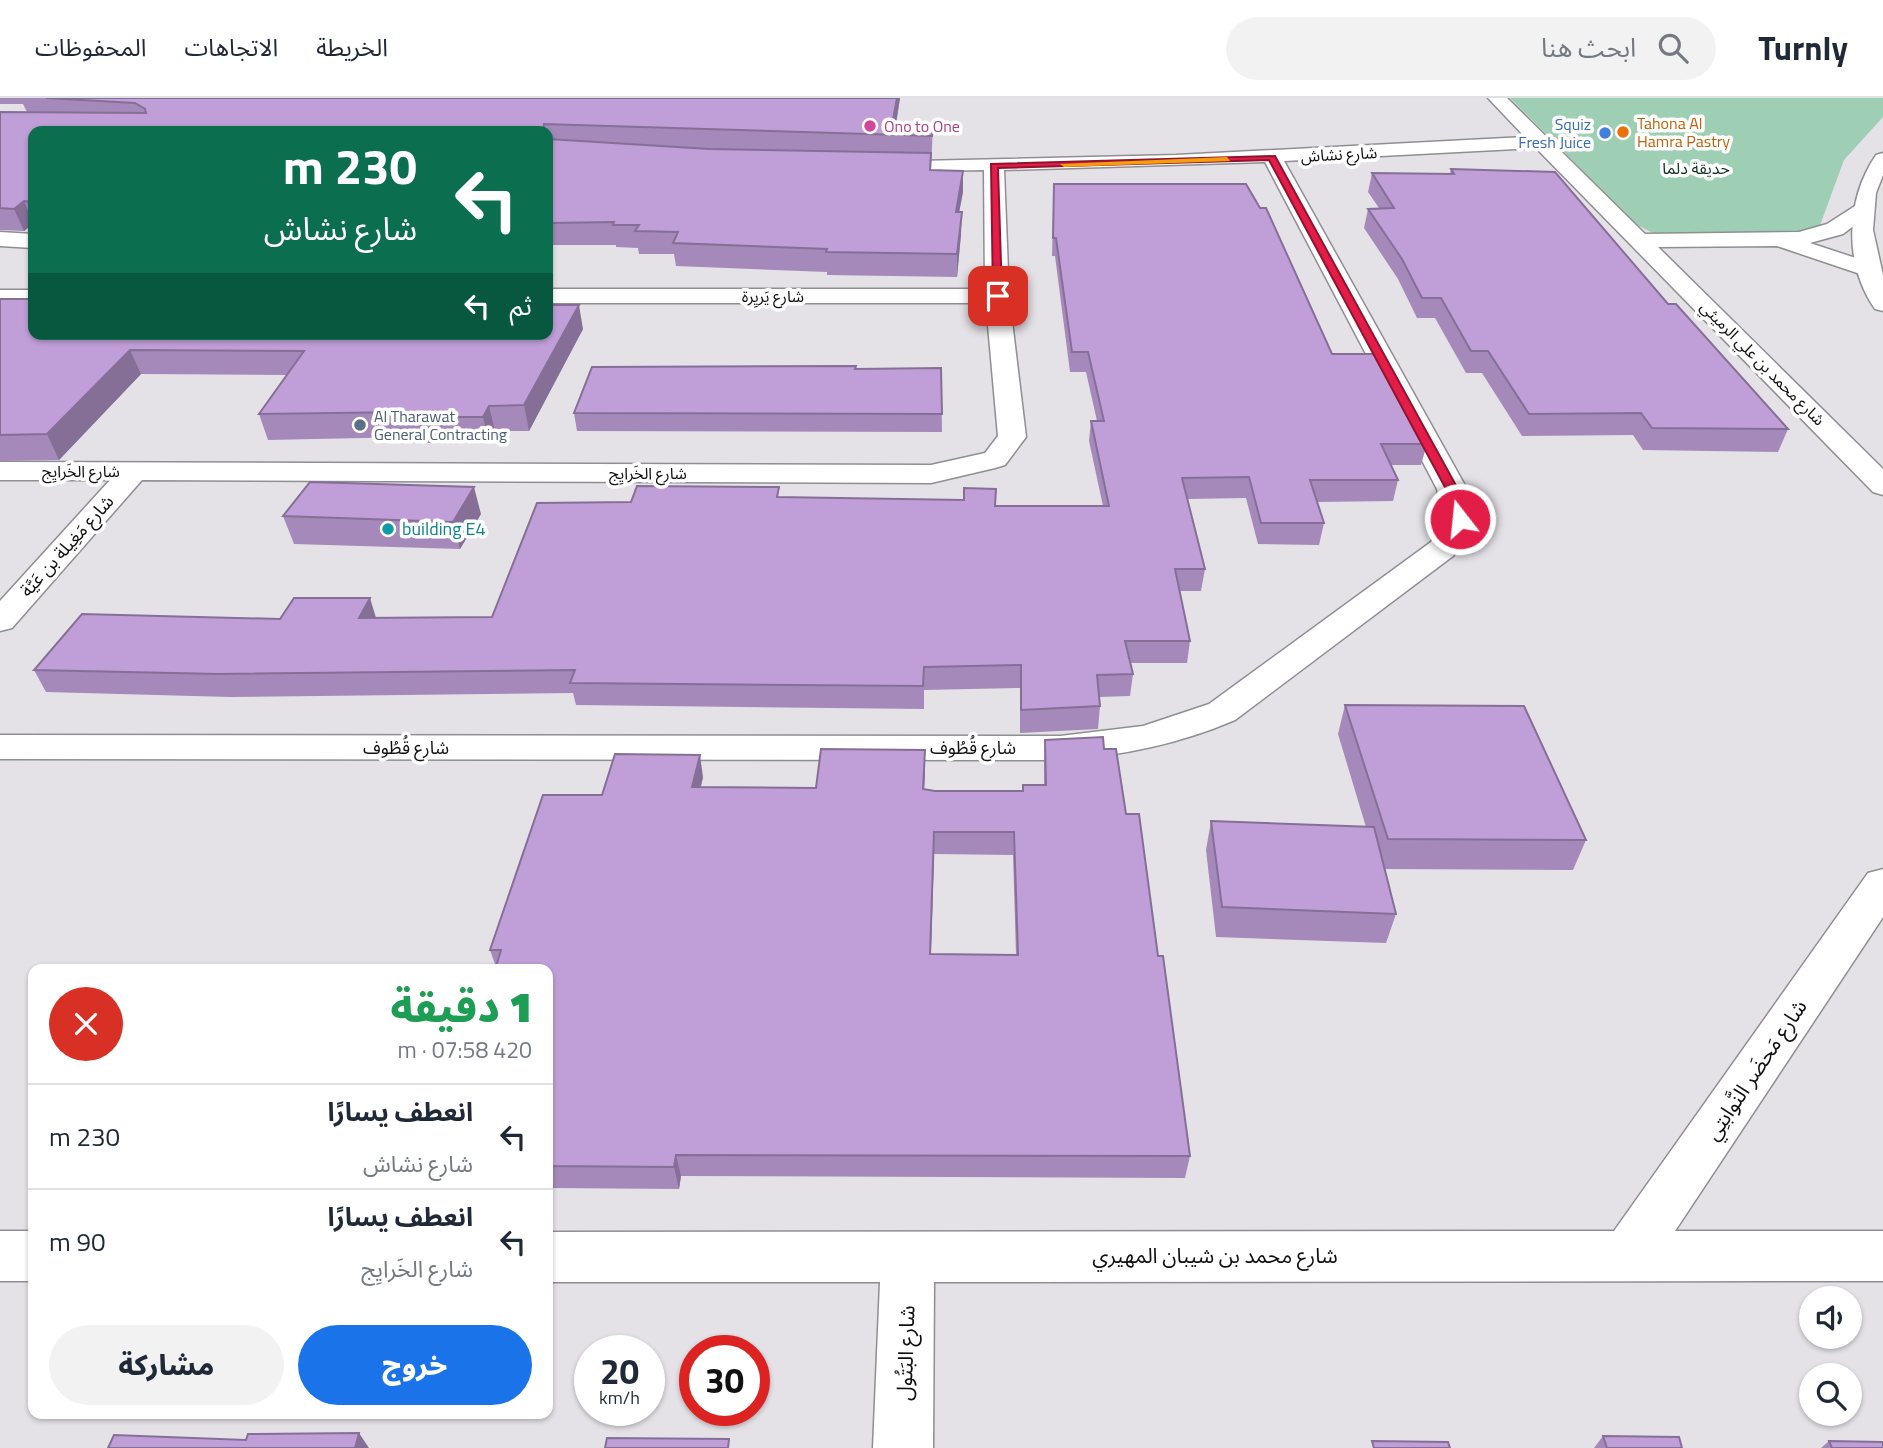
<!DOCTYPE html>
<html lang="ar">
<meta charset="utf-8">
<style>
:root{--surface:#fff;--page:#f2f2f3;--text:#1f2937;--muted:#747a83;--line:#e0e1e3;--accent:#1a73e8}
body{margin:0;font-family:"Titillium Web","Noto Sans Arabic",sans-serif;background:var(--page);color:var(--text);direction:rtl;height:100vh;display:flex;flex-direction:column;font-size:26px;white-space:nowrap}
*{box-sizing:border-box;margin:0}
p{font-size:23px;color:var(--muted)}
.icon{flex:none;width:38px;height:38px;fill:none;stroke:currentColor;stroke-width:2;stroke-linecap:round;stroke-linejoin:round}
.map{position:relative;flex:1;overflow:hidden;direction:ltr}
.drawer{position:absolute;left:28px;top:866px;width:525px;height:455px;display:flex;flex-direction:column;background:var(--surface);border-radius:14px;box-shadow:0 2px 5px #0004;direction:rtl}
.drawer>*{flex:none}
.banner{position:absolute;left:28px;top:28px;width:525px;height:214px;border-radius:14px;box-shadow:0 2px 5px #0004;direction:rtl;background:#0b6e4f;color:#fff;overflow:hidden}
.buttons{position:absolute;left:1799px;top:1188px;display:grid;gap:14px}
.buttons a{display:grid;place-items:center;width:63px;height:63px;border-radius:50%;background:var(--surface);box-shadow:0 2px 5px #0004;font-size:35px}
.speed{position:absolute;left:574px;top:1237px;display:flex;gap:14px;font-size:35px;font-weight:700;text-align:center}
.speed>*{display:grid;place-content:center;width:91px;height:91px;border-radius:50%;background:var(--surface);box-shadow:0 2px 5px #0004;line-height:1}
.speed small{font-size:18px;font-weight:400}
.speed .limit{border:10px solid #d22;background:#fff;color:#111}
.pin{position:absolute;display:grid;place-items:center;width:60px;height:60px;color:#fff;margin:-30px;border-radius:14px;box-shadow:0 4px 10px #0006}
.me{position:absolute;width:77px;margin:-38px;rotate:344deg;stroke-linejoin:round;filter:drop-shadow(0 0 5px #0008)}
.turn{display:flex;align-items:center;gap:24px;height:147px;padding:0 21px;font-size:32px}
.turn .icon{width:91px;height:91px;stroke-width:2.5}
.turn b{display:block;font-size:49px;line-height:60px}
.then{display:flex;align-items:center;height:66px;padding:0 21px;background:#0003;gap:14px;font-size:26px}
.round{display:grid;place-items:center;flex:none;width:74px;height:74px;border-radius:37px;background:var(--page)}
.head{display:flex;align-items:center;justify-content:space-between;height:119px;padding:0 21px}
h1{font-size:42px;font-weight:800;line-height:52px;color:#1e9e55}
.action{display:flex;gap:14px;margin-top:auto;padding:14px 21px}
.action a{flex:1;height:80px;border-radius:42px;background:var(--accent);color:#fff;font-size:28px;font-weight:800;line-height:80px;text-align:center}
.action a+a{background:var(--page);color:var(--text)}
ul{padding:0;list-style:none}
li{display:flex;align-items:center;gap:21px;height:105px;padding:0 21px;border-top:2px solid var(--line)}
li div{flex:1}
li b{display:block;font-size:26px}
li em{font-style:normal}
header{display:flex;align-items:center;gap:42px;box-sizing:border-box;height:98px;padding:0 35px;background:var(--surface);border-bottom:2px solid var(--line)}
header strong{font-size:33px}
nav{display:flex;gap:38px;margin-inline-start:auto;font-size:24px}
.search{width:490px;height:63px;background:var(--page);display:flex;align-items:center;gap:18px;box-sizing:border-box;padding:0 24px;border-radius:38px;color:var(--muted);font-size:26px}
.map>svg:first-child{display:block}
.green{fill:#9ecfb5}
.lines{fill:none;stroke-linecap:round;stroke-linejoin:round}
.minor-casing{stroke:#8f8e92;stroke-width:3}
.major-casing{stroke:#8f8e92;stroke-width:3}
.minor{fill:#fff;fill-rule:evenodd}
.major{fill:#fff;fill-rule:evenodd}
.wall{fill:#a589ba;fill-rule:evenodd}
.shaded-wall{fill:#866f97}
.building{fill:#c09fd8;stroke:#866f97;stroke-width:2;fill-rule:evenodd}
.route{fill:#e11d48;stroke:#92132f;stroke-width:2}
.slow{fill:#f59e0b}
.hotel-dot{fill:#d1479c;stroke:#fff;stroke-width:2.5}
.food-dot{fill:#e8710a;stroke:#fff;stroke-width:2.5}
.shop-dot{fill:#3f7fe0;stroke:#fff;stroke-width:2.5}
.service-dot{fill:#5c6f8a;stroke:#fff;stroke-width:2.5}
.culture-dot{fill:#0f9aa8;stroke:#fff;stroke-width:2.5}
.labels{text-anchor:middle;stroke-width:7;stroke-linejoin:round;paint-order:stroke}
.far-food-label{font-size:16px;fill:#c56008;stroke:#fff;text-anchor:start}
.far-shop-label{font-size:16px;fill:#366cbe;stroke:#fff;text-anchor:end}
.far-hotel-label{font-size:16px;fill:#b23c85;stroke:#fff;text-anchor:start}
.far-street-label{font-size:16px;fill:#101011;stroke:#fff}
.far-park-label{font-size:16px;fill:#113223;stroke:#fff}
.far-service-label{font-size:16px;fill:#4e5e75;stroke:#fff;text-anchor:start}
.culture-label{font-size:18px;fill:#0d838f;stroke:#fff;text-anchor:start}
.street-label{font-size:18px;fill:#101011;stroke:#fff}
.near-street-label{font-size:21px;fill:#101011;stroke:#fff}
</style>
<header>
<strong>Turnly</strong>
<div class="search"><svg class="icon" aria-label="search" viewBox="0 0 24 24"><circle cx="10" cy="10" r="6"/><path d="M15 15l6 6"/></svg>ابحث هنا</div>
<nav><a>الخريطة</a><a>الاتجاهات</a><a>المحفوظات</a></nav>
</header>
<div class="map">
<svg width="1883" height="1350" viewBox="0 0 1883 1350">
<rect width="100%" height="100%" fill="#e4e2e7"/>
<path class="green" d="M 1510,0 L 1883,0 L 1883,19 L 1844,62 L 1819,130 L 1806,137 L 1657,137 L 1637,127 Z"/>
<g class="lines">
<g class="minor-casing">
<path id="minor" d="M 1488,0 L 1507,0 L 1645,136 L 1799,134 L 1827,126 L 1855,108 L 1869,108 L 1873,112 L 1869,116 L 1843,136 L 1810,145 L 1877,167 L 1880,172 L 1869,179 L 1777,148 L 1658,149 L 1883,371 L 1883,397 L 1873,394 L 1536,50 L 1284,63 L 1467,391 C 1478,418 1471,436 1453,458 L 1235,622 C 1179,646 1121,658 1060,662 L 0,661 L 0,637 L 1060,638 L 1143,628 L 1209,606 L 1431,444 L 1443,423 L 1437,391 L 1265,64 L 1004,72 L 1009,198 L 1026,339 L 1005,367 L 995,370 L 931,385 L 142,382 L 12,530 L 0,533 L 0,503 L 110,382 L 0,382 L 0,364 L 931,367 L 985,355 L 998,338 L 986,205 L 548,205 L 548,191 L 985,191 L 984,72 L 880,74 L 870,68 L 873,64 L 1176,57 L 1525,39 Z
M 0,134 L 33,136 L 33,150 L 0,148 Z
M 0,192 L 33,192 L 33,206 L 0,206 Z
M 1883,771 L 1883,819 L 1675,1133 L 1883,1133 L 1883,1183 L 934,1184 L 933,1350 L 873,1350 L 880,1184 L 548,1184 L 548,1134 L 1614,1133 L 1868,775 Z
M 0,1133 L 33,1133 L 33,1183 L 0,1183 Z"/>
</g>
<g class="major-casing">
<path id="major" d="M 1883,55 L 1883,77 L 1876,95 L 1873,132 L 1883,177 L 1883,213 L 1875,211 C 1843,165 1846,101 1876,57 Z"/>
</g>
<use href="#minor" class="minor"/>
<use href="#major" class="major"/>
</g>
<path class="wall" d="M 0,0 L 900,0 L 896,27 L 933,27 L 931,72 L 963,94 L 959,114 L 961,136 L 957,179 L 827,177 L 827,174 L 676,168 L 674,156 L 639,156 L 638,150 L 616,149 L 616,147 L 548,147 L 548,33 L 33,33 L 33,126 L 24,133 L 0,132 L 0,14 L 27,14 L 23,6 L 0,6 Z
M 1451,71 L 1668,206 L 1788,331 L 1778,354 L 1643,352 L 1633,337 L 1522,338 L 1482,275 L 1466,275 L 1435,220 L 1417,220 L 1398,181 L 1364,130 L 1368,111 L 1379,110 L 1368,94 L 1372,75 L 1450,76 Z
M 1054,86 L 1332,256 L 1427,346 L 1421,367 L 1391,367 L 1398,382 L 1393,403 L 1317,404 L 1324,425 L 1319,447 L 1258,446 L 1246,400 L 1187,401 L 1205,471 L 1201,493 L 1180,493 L 1190,543 L 1187,565 L 1130,565 L 1133,576 L 1130,598 L 1099,599 L 1100,608 L 1098,631 L 1020,635 L 1020,590 L 924,592 L 924,611 L 576,607 L 573,595 L 230,599 L 46,594 L 34,572 L 280,521 L 492,519 L 631,404 L 780,400 L 995,408 L 1103,408 L 1089,343 L 1091,323 L 1097,323 L 1086,274 L 1070,274 L 1055,158 L 1052,158 Z
M 0,201 L 33,236 L 583,231 L 529,333 L 495,333 L 489,345 L 411,345 L 410,339 L 268,342 L 259,316 L 287,277 L 141,276 L 59,362 L 0,363 Z
M 941,270 L 942,334 L 577,333 L 574,315 L 856,271 Z
M 481,416 L 460,451 L 294,446 L 283,418 Z
M 1345,607 L 1586,742 L 1573,772 L 1384,771 L 1396,816 L 1386,845 L 1216,839 L 1206,752 L 1211,723 L 1366,729 L 1338,636 Z
M 1045,642 L 1104,651 L 1126,716 L 1158,858 L 1190,1058 L 1185,1080 L 681,1078 L 679,1091 L 548,1090 L 548,872 L 496,869 L 490,852 L 602,697 L 703,679 L 701,689 L 816,690 L 925,674 L 924,691 L 935,693 L 1022,693 L 1023,687 L 1044,687 L 1044,665 ZM 934,756 L 1013,757 L 1016,857 L 931,856 Z
M 1603,1338 L 1682,1350 L 1594,1350 Z
M 1829,1343 L 1883,1350 L 1821,1350 Z"/>
<path class="shaded-wall" d="M 897,0 L 900,0 L 894,37 L 892,27 Z
M 963,73 L 963,94 L 955,136 L 956,114 Z
M 24,103 L 33,126 L 24,133 L 14,111 Z
M 962,114 L 961,136 L 957,179 L 957,156 Z
M 579,207 L 583,231 L 529,333 L 524,307 Z
M 130,252 L 141,276 L 59,362 L 47,336 Z
M 489,308 L 495,333 L 489,345 L 483,319 Z
M 474,389 L 481,416 L 460,451 L 453,424 Z
M 370,500 L 377,523 L 359,520 Z
M 925,652 L 925,674 L 923,713 L 923,691 Z
M 700,657 L 703,679 L 695,711 L 692,689 Z
M 934,734 L 934,756 L 930,879 L 930,856 Z
M 676,1057 L 681,1078 L 679,1091 L 674,1069 Z
M 359,1335 L 369,1350 L 355,1350 Z"/>
<path class="building" d="M 46,0 L 897,0 L 892,27 L 933,27 L 932,38 L 544,26 L 543,33 L 33,33 L 33,104 L 24,103 L 14,111 L 0,110 L 0,14 L 146,15 L 145,11 L 135,5 Z
M 548,41 L 709,51 L 931,55 L 930,72 L 963,73 L 956,114 L 962,114 L 957,156 L 826,154 L 827,151 L 673,145 L 678,134 L 635,133 L 639,127 L 613,127 L 614,124 L 548,125 Z
M 1451,71 L 1555,74 L 1668,206 L 1676,206 L 1788,331 L 1652,330 L 1641,315 L 1529,316 L 1488,253 L 1471,253 L 1441,200 L 1422,200 L 1402,161 L 1368,111 L 1394,110 L 1372,75 L 1454,76 Z
M 1054,86 L 1246,86 L 1260,110 L 1266,110 L 1332,256 L 1378,256 L 1427,346 L 1381,346 L 1398,382 L 1310,382 L 1324,425 L 1261,425 L 1249,379 L 1182,380 L 1205,471 L 1175,471 L 1190,543 L 1125,543 L 1133,576 L 1097,577 L 1100,608 L 1021,612 L 1021,567 L 924,569 L 923,588 L 570,585 L 575,572 L 220,576 L 34,572 L 82,516 L 280,521 L 294,500 L 370,500 L 359,520 L 492,519 L 537,405 L 631,404 L 637,388 L 779,389 L 777,399 L 964,402 L 964,390 L 996,391 L 995,408 L 1109,408 L 1091,323 L 1104,323 L 1088,254 L 1072,254 L 1056,140 L 1053,140 Z
M 0,201 L 33,201 L 33,236 L 548,236 L 548,207 L 579,207 L 524,307 L 489,308 L 483,319 L 404,319 L 407,314 L 259,316 L 304,253 L 130,252 L 47,336 L 0,337 Z
M 856,268 L 855,271 L 941,270 L 942,316 L 574,315 L 592,269 Z
M 310,384 L 474,389 L 453,424 L 283,418 Z
M 1345,607 L 1524,608 L 1586,742 L 1388,741 Z
M 1103,639 L 1104,651 L 1116,651 L 1126,716 L 1139,716 L 1158,858 L 1163,858 L 1190,1058 L 676,1057 L 674,1069 L 548,1068 L 548,872 L 495,872 L 501,852 L 490,852 L 543,697 L 602,697 L 615,656 L 700,657 L 692,689 L 816,690 L 821,651 L 925,652 L 923,691 L 935,693 L 1023,693 L 1023,687 L 1046,687 L 1045,642 ZM 934,734 L 1014,734 L 1018,857 L 930,856 Z
M 1211,723 L 1374,729 L 1396,816 L 1222,809 Z
M 359,1335 L 355,1350 L 108,1350 L 114,1337 L 246,1342 L 248,1336 Z
M 1603,1338 L 1679,1339 L 1682,1350 L 1607,1350 Z
M 607,1340 L 729,1341 L 728,1350 L 605,1350 Z
M 1372,1343 L 1448,1344 L 1450,1350 L 1374,1350 Z
M 1829,1343 L 1883,1344 L 1883,1350 L 1832,1350 Z"/>
<path class="route" d="M 1275,58 L 1458,391 L 1465,423 L 1454,421 L 1446,391 L 1269,62 L 998,70 L 1002,198 L 998,201 L 993,198 L 991,66 Z"/>
<path class="slow" d="M 1227,59 L 1230,63 L 1064,69 L 1060,66 Z"/>
<circle class="hotel-dot" cx="870" cy="28" r="7"/>
<circle class="food-dot" cx="1623" cy="34" r="7"/>
<circle class="shop-dot" cx="1605" cy="35" r="7"/>
<circle class="service-dot" cx="360" cy="327" r="7"/>
<circle class="culture-dot" cx="388" cy="431" r="7"/>
<g class="labels">
<g class="far-food-label">
<text x="1637" y="31">Tahona Al<tspan x="1637" dy="18">Hamra Pastry</tspan></text>
</g>
<g class="far-shop-label">
<text x="1591" y="32">Squiz<tspan x="1591" dy="18">Fresh Juice</tspan></text>
</g>
<g class="far-hotel-label">
<text x="884" y="34">Ono to One</text>
</g>
<g class="far-street-label">
<text transform="translate(1339 56) rotate(-3)" y="6">شارع نشاش</text>
<text x="773" y="204">شارع يَريِرة</text>
<text transform="translate(1763 265) rotate(45)" y="6">شارع محمد بن علي الرميثي</text>
<text x="81" y="379">شارع الخَرايِج</text>
<text x="648" y="381">شارع الخَرايِج</text>
</g>
<g class="far-park-label">
<text x="1696" y="76">حديقة دلما</text>
</g>
<g class="far-service-label">
<text x="374" y="324">Al Tharawat<tspan x="374" dy="18">General Contracting</tspan></text>
</g>
<g class="culture-label">
<text x="402" y="437">building E4</text>
</g>
<g class="street-label">
<text transform="translate(67 448) rotate(-48)" y="6">شارع مَغِيلة بن عَيَّة</text>
<text x="406" y="656">شارع قُطُوف</text>
<text x="973" y="656">شارع قُطُوف</text>
</g>
<g class="near-street-label">
<text transform="translate(1756 972) rotate(-56)" y="7">شارع مَحضَر النَّوابتِي</text>
<text x="1215" y="1165">شارع محمد بن شيبان المهيري</text>
<text transform="translate(906 1255) rotate(-88)" y="7">شارع البَتُول</text>
</g>
</g>
</svg>
<div class="buttons">
<a><svg class="icon" aria-label="sound" viewBox="0 0 24 24"><path d="M4 9h4l5-4v14l-5-4H4zM17 9q2 3 0 6"/></svg></a>
<a><svg class="icon" aria-label="search" viewBox="0 0 24 24"><circle cx="10" cy="10" r="6"/><path d="M15 15l6 6"/></svg></a>
</div>
<div class="speed"><div>20<small>km/h</small></div><div class="limit">30</div></div>
<div class="pin" style="left:998px;top:198px;background:#d93025"><svg class="icon" aria-label="arrive" viewBox="0 0 24 24"><path d="M6 21V4h12l-3 4 3 4H6"/></svg></div>
<svg class="me" style="left:1460px;top:421px" viewBox="-20 -20 40 40"><circle r="17" fill="#e11d48" stroke="#fff" stroke-width="3"/><path d="M0-11L8 9 0 5-8 9z" fill="#fff"/></svg>
<div class="banner">
<div class="turn"><svg class="icon" aria-label="left" viewBox="0 0 24 24"><path d="M17 20v-9H6M10 6l-5 5 5 5"/></svg><div><b>230 m</b>شارع نشاش</div></div>
<div class="then">ثم<svg class="icon" aria-label="left" viewBox="0 0 24 24"><path d="M17 20v-9H6M10 6l-5 5 5 5"/></svg></div>
</div>
<section class="drawer">
<div class="head"><div><h1>1 دقيقة</h1><p>420 m · 07:58</p></div><a class="round" style="background:#d93025;color:#fff"><svg class="icon" aria-label="close" viewBox="0 0 24 24"><path d="M6 6l12 12M18 6L6 18"/></svg></a></div>
<ul>
<li><svg class="icon" aria-label="left" viewBox="0 0 24 24"><path d="M17 20v-9H6M10 6l-5 5 5 5"/></svg><div><b>انعطف يسارًا</b><p>شارع نشاش</p></div><em>230 m</em></li>
<li><svg class="icon" aria-label="left" viewBox="0 0 24 24"><path d="M17 20v-9H6M10 6l-5 5 5 5"/></svg><div><b>انعطف يسارًا</b><p>شارع الخَرايِج</p></div><em>90 m</em></li>
</ul>
<div class="action"><a>خروج</a><a>مشاركة</a></div>
</section>
</div>
